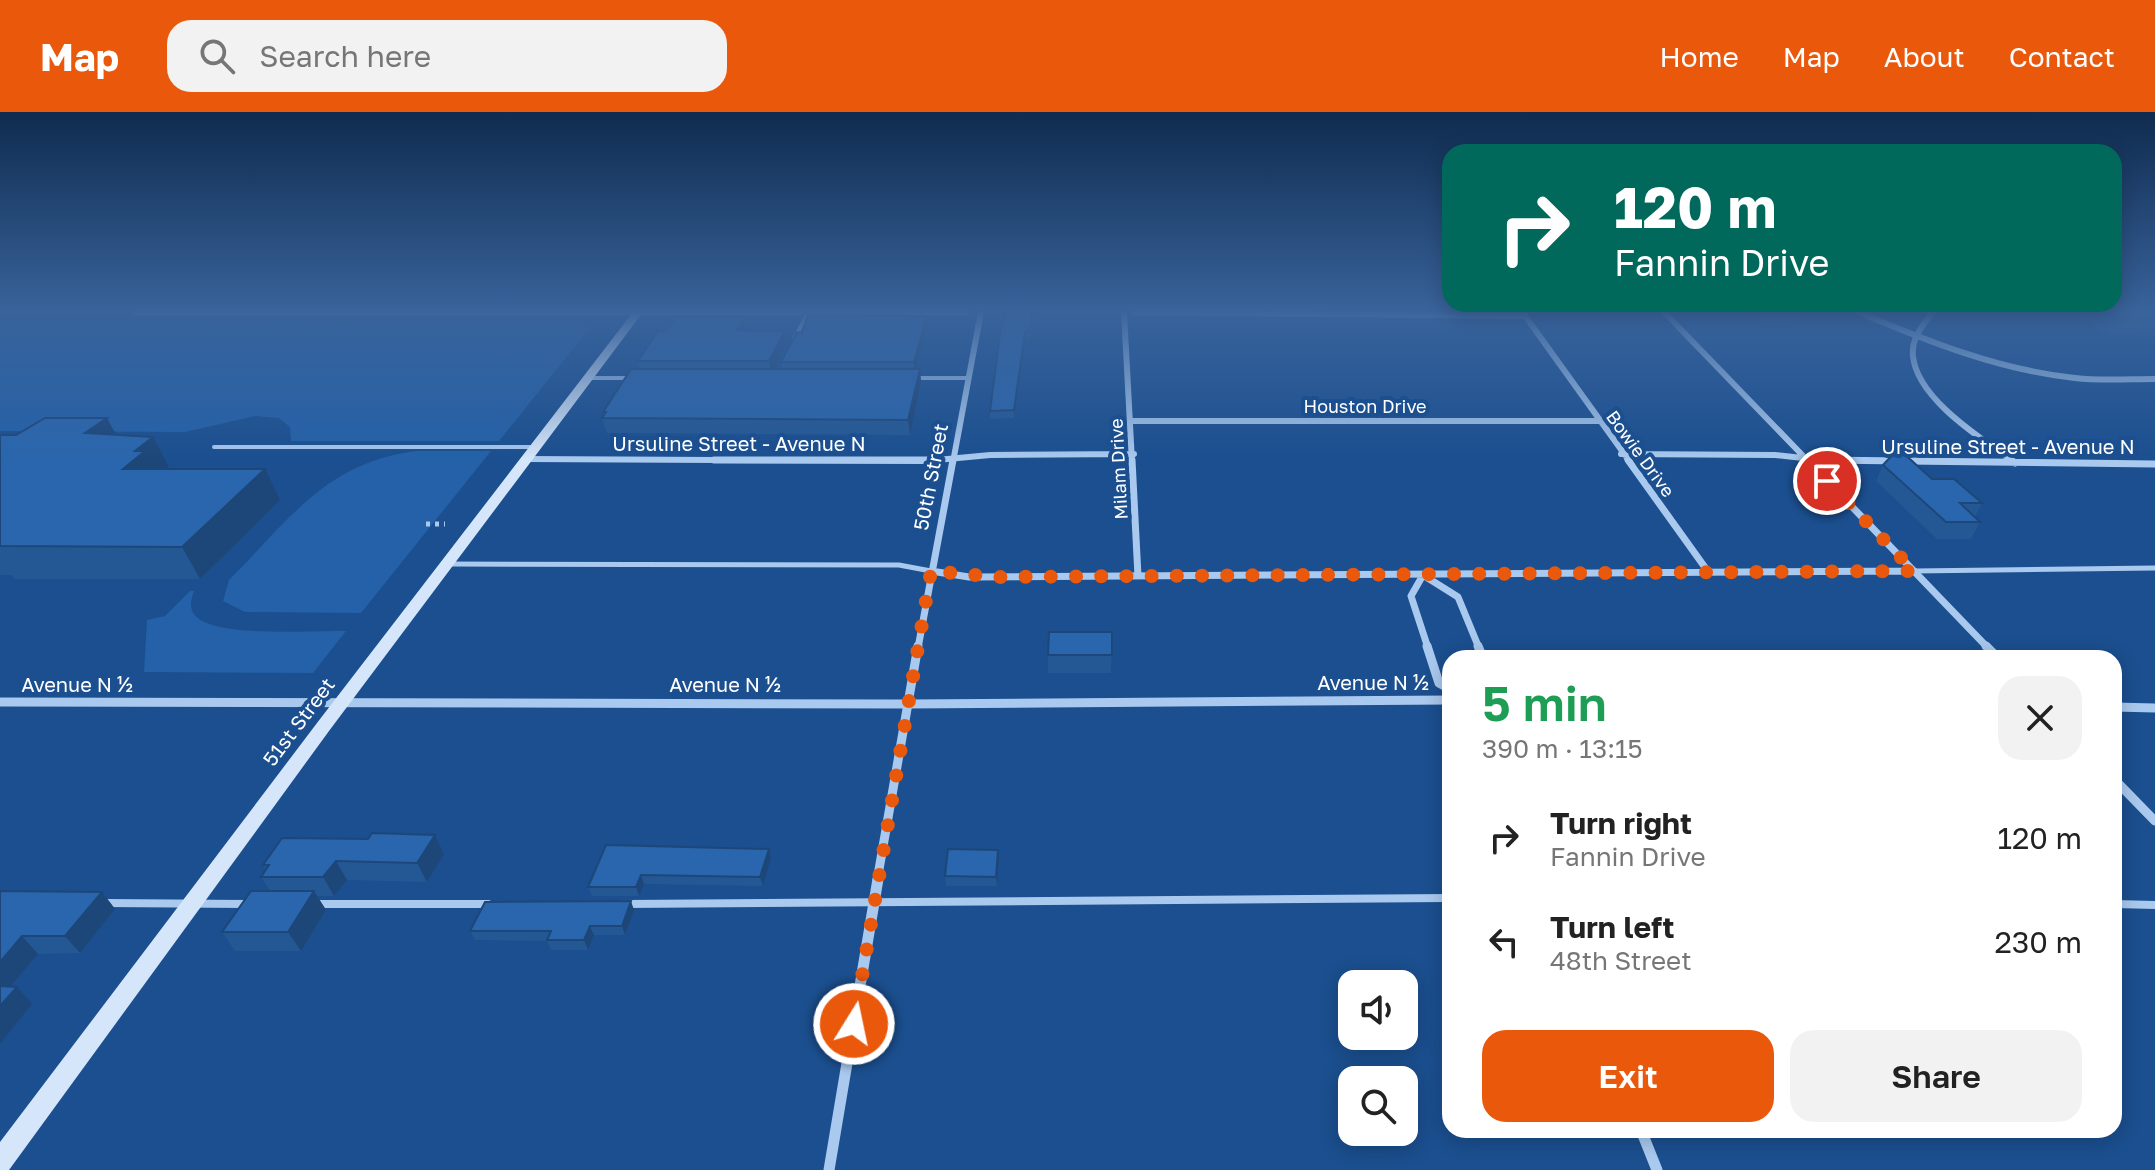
<!DOCTYPE html>
<meta charset="utf-8">
<style>
:root{--surface:#fff;--page:#f2f2f2;--text:#222;--muted:#767676;--accent:#ea580c}
body{margin:0;font-family:"Golos Text",sans-serif;background:var(--page);color:var(--text);height:100vh;display:flex;flex-direction:column;font-size:30px;white-space:nowrap}
*{box-sizing:border-box;margin:0}
p{font-size:26px;color:var(--muted)}
.icon{flex:none;width:44px;height:44px;fill:none;stroke:currentColor;stroke-width:2;stroke-linecap:round;stroke-linejoin:round}
.map{position:relative;flex:1;overflow:hidden}
.sheet{position:absolute;left:1442px;top:538px;width:680px;height:488px;display:flex;flex-direction:column;background:var(--surface);border-radius:24px;box-shadow:0 4px 20px #0003}
.sheet>*{flex:none}
.guide{position:absolute;left:1442px;top:32px;width:680px;height:168px;border-radius:24px;box-shadow:0 4px 20px #0003;background:#00695c;color:#fff;overflow:hidden}
.buttons{position:absolute;left:1338px;top:858px;display:grid;gap:16px}
.buttons a{display:grid;place-items:center;width:80px;height:80px;border-radius:16px;background:var(--surface);box-shadow:0 4px 20px #0003;font-size:40px}
.pin{position:absolute;display:grid;place-items:center;width:68px;height:68px;color:#fff;margin:-34px;border:4px solid #fff;border-radius:50%;box-shadow:0 2px 8px #0007}
.me{position:absolute;width:88px;margin:-44px;rotate:10deg;stroke-linejoin:round;filter:drop-shadow(0 0 6px #0008)}
.turn{display:flex;align-items:center;gap:28px;height:168px;padding:0 40px;font-size:36px}
.turn .icon{width:104px;height:104px;stroke-width:2.5}
.turn b{display:block;font-size:56px;line-height:68px}
.round{display:grid;place-items:center;flex:none;width:84px;height:84px;border-radius:24px;background:var(--page)}
.headline{display:flex;align-items:center;justify-content:space-between;height:136px;padding:0 40px}
h1{font-size:48px;font-weight:600;line-height:60px;color:#1e9e55}
.action{display:flex;gap:16px;margin-top:auto;padding:16px 40px}
.action a{flex:1;height:92px;border-radius:24px;background:var(--accent);color:#fff;font-size:32px;font-weight:600;line-height:92px;text-align:center}
.action a+a{background:var(--page);color:var(--text)}
ul{padding:0;list-style:none}
li{display:flex;align-items:center;gap:24px;height:104px;padding:0 40px}
li div{flex:1}
li b{display:block;font-size:30px}
li em{font-style:normal}
header{display:flex;align-items:center;gap:48px;box-sizing:border-box;height:112px;padding:0 40px;background:var(--accent);color:#fff}
header strong{font-size:38px}
nav{display:flex;gap:44px;margin-inline-start:auto;font-size:28px}
.search{width:560px;height:72px;background:var(--page);display:flex;align-items:center;gap:20px;box-sizing:border-box;padding:0 28px;border-radius:24px;color:var(--muted);font-size:30px}
.map>svg:first-child{display:block}
.green{fill:#2461a8}
.lines{fill:none;stroke-linecap:round;stroke-linejoin:round}
.path{stroke:#a9c9ee;stroke-width:5;stroke-dasharray:4 5;stroke-linecap:butt}
.lane-far2{stroke:#a9c9ee;stroke-width:4}
.lane-far1{stroke:#a9c9ee;stroke-width:5}
.lane{stroke:#a9c9ee;stroke-width:8}
.street-far3{stroke:#a9c9ee;stroke-width:6}
.street-far2{stroke:#a9c9ee;stroke-width:7}
.street-far1{stroke:#a9c9ee;stroke-width:9}
.street{stroke:#a9c9ee;stroke-width:11}
.secondary{fill:#d6e6fa;fill-rule:evenodd}
.wall{fill:#245895}
.shaded-wall{fill:#1d4779}
.building{fill:#2a66ad;stroke:#1d4779;stroke-width:2}
.route{stroke:#ea580c;stroke-width:14;stroke-dasharray:0 25.2}
.labels{text-anchor:middle;stroke-width:8;stroke-linejoin:round;paint-order:stroke}
.far-street-label{font-size:18px;fill:#fff;stroke:#1b4f8f}
.street-label{font-size:20px;fill:#fff;stroke:#1b4f8f}
</style>
<header>
<strong>Map</strong>
<div class="search"><svg class="icon" aria-label="search" viewBox="0 0 24 24"><circle cx="10" cy="10" r="6"/><path d="M15 15l6 6"/></svg>Search here</div>
<nav><a>Home</a><a>Map</a><a>About</a><a>Contact</a></nav>
</header>
<div class="map">
<svg width="2155" height="1058" viewBox="0 0 2155 1058">
<rect width="100%" height="100%" fill="#1b4f8f"/>
<path class="green" d="M 0,209 L 593,212 L 499,329 L 291,329 L 290,315 L 279,306 L 255,304 L 185,320 L 0,319 Z
M 416,339 L 491,339 L 361,501 L 245,500 L 223,489 L 229,468 C 290,407 325,351 416,339 Z
M 190,479 L 194,479 C 191,488 189,494 194,502 C 211,527 316,518 346,519 L 313,561 L 144,560 L 147,508 L 165,504 Z"/>
<g class="lines">
<path class="path" d="M 426,412 L 445,412"/>
<path class="lane-far2" d="M 794,227 L 808,201
M 588,266 L 632,266
M 916,266 L 969,266
M 214,335 L 534,335"/>
<path class="lane-far1" d="M 448,452 L 899,453 L 931,459
M 1914,459 L 2155,456"/>
<path class="lane" d="M 104,791 L 248,792
M 316,792 L 488,792
M 624,792 L 1450,786
M 2114,792 L 2155,793"/>
<path class="street-far3" d="M 136,200 L 967,200
M 1124,200 L 1132,350
M 1134,200 L 1525,204
M 1664,200 L 1809,350
M 1858,200 C 1927,229 1999,258 2075,266 C 2101,269 2128,267 2155,267
M 1933,200 C 1923,213 1911,226 1913,244 C 1917,287 1982,327 2014,350
M 1523,201 L 1630,350
M 1131,309 L 1598,309
M 1621,342 L 1775,343 L 1839,350
M 525,347 L 926,349 L 990,343 L 1134,342
M 953,350 L 981,200"/>
<path class="street-far2" d="M 714,348 L 937,348
M 1132,348 L 1138,464
M 1628,348 L 1709,461
M 1807,348 L 1988,536
M 1821,348 L 2155,352
M 2011,348 L 2015,351
M 931,459 L 969,465 L 1914,459
M 918,536 L 953,348
M 1428,536 L 1411,484 L 1423,463 L 1458,485 L 1479,536"/>
<path class="street-far1" d="M 1427,534 L 1439,571 L 1450,577
M 1478,534 L 1483,546
M 1986,534 L 1998,546
M 0,590 L 907,592 L 1450,588
M 2114,595 L 2155,596
M 2114,667 L 2155,709
M 877,769 L 918,534"/>
<path class="street" d="M 1641,1018 L 1657,1058
M 829,1058 L 878,767"/>
<path class="secondary" d="M 633,200 L 643,200 L 329,619 L 9,1058 L 0,1058 L 0,1030 L 317,611 Z"/>
</g>
<path class="wall" d="M 1751,200 L 1802,200 L 1797,211 L 1761,210 Z
M 2073,200 L 2155,200 L 2155,223 L 2106,222 Z
M 1033,204 L 1030,227 L 1025,227 L 1014,306 L 990,307 L 990,299 Z
M 927,214 L 916,257 L 920,257 L 921,271 L 910,323 L 607,321 L 602,306 L 604,304 L 603,300 L 640,257 L 638,249 L 747,216 L 746,218 L 785,219 L 787,231 L 773,257 L 782,257 L 781,250 Z
M 0,323 L 117,323 L 169,355 L 166,357 L 280,388 L 200,467 L 14,467 L 12,463 L 0,463 Z
M 1883,353 L 1932,367 L 1982,391 L 1975,405 L 1980,410 L 1971,427 L 1937,427 L 1876,369 Z
M 1112,520 L 1111,561 L 1048,561 L 1048,543 Z
M 435,723 L 444,742 L 427,770 L 347,768 L 334,784 L 317,784 L 326,798 L 301,839 L 235,839 L 222,820 L 270,779 L 261,765 L 266,758 L 263,753 Z
M 606,733 L 769,737 L 771,746 L 763,774 L 644,772 L 639,784 L 592,784 L 588,775 Z
M 999,748 L 997,774 L 946,774 L 945,764 Z
M 0,779 L 102,780 L 115,797 L 80,841 L 38,842 L 10,875 L 32,892 L 0,932 Z
M 634,798 L 625,823 L 594,823 L 588,838 L 551,838 L 547,829 L 475,828 L 470,819 Z"/>
<path class="shaded-wall" d="M 927,204 L 927,214 L 915,261 L 914,250 Z
M 744,205 L 747,216 L 739,230 L 737,218 Z
M 785,219 L 787,231 L 771,261 L 769,249 Z
M 1025,220 L 1025,227 L 1014,306 L 1014,298 Z
M 920,257 L 921,271 L 910,323 L 908,308 Z
M 107,306 L 123,335 L 85,321 Z
M 153,325 L 169,355 L 158,364 L 123,357 L 135,339 Z
M 265,357 L 280,388 L 200,467 L 182,435 Z
M 435,723 L 444,742 L 427,770 L 417,751 Z
M 769,737 L 771,746 L 763,774 L 760,765 Z
M 998,738 L 999,748 L 997,774 L 996,765 Z
M 336,749 L 347,768 L 334,784 L 323,765 Z
M 641,763 L 644,772 L 639,784 L 636,775 Z
M 314,779 L 326,798 L 301,839 L 288,820 Z
M 102,780 L 115,797 L 80,841 L 65,824 Z
M 631,789 L 634,798 L 625,823 L 622,814 Z
M 590,814 L 594,823 L 588,838 L 584,828 Z
M 22,824 L 38,842 L 0,887 L 0,850 Z
M 17,875 L 32,892 L 0,932 L 0,894 Z"/>
<path class="building" d="M 1006,200 L 1032,200 L 1029,220 L 1025,220 L 1014,298 L 990,299 L 1000,222 Z
M 2107,200 L 2155,200 L 2155,206 L 2116,205 Z
M 808,203 L 927,204 L 914,250 L 781,250 L 797,220 L 802,221 Z
M 676,204 L 744,205 L 737,218 L 785,219 L 769,249 L 638,249 L 658,219 L 666,219 Z
M 631,257 L 920,257 L 908,308 L 602,306 L 606,300 L 603,300 Z
M 45,306 L 107,306 L 85,321 L 153,325 L 135,339 L 145,339 L 123,357 L 265,357 L 182,435 L 0,434 L 0,323 L 16,323 Z
M 1896,339 L 1901,339 L 1932,367 L 1954,367 L 1982,391 L 1960,391 L 1980,410 L 1946,410 L 1883,353 Z
M 1049,520 L 1112,520 L 1112,543 L 1048,543 Z
M 372,721 L 435,723 L 417,751 L 336,749 L 323,765 L 261,765 L 269,753 L 263,753 L 282,726 L 368,727 Z
M 606,733 L 769,737 L 760,765 L 641,763 L 636,775 L 588,775 Z
M 948,737 L 998,738 L 996,765 L 945,764 Z
M 0,779 L 102,780 L 65,824 L 22,824 L 0,850 Z
M 251,779 L 314,779 L 288,820 L 222,820 Z
M 631,789 L 622,814 L 590,814 L 584,828 L 547,828 L 551,819 L 470,819 L 485,790 Z
M 0,874 L 17,875 L 0,894 Z"/>
<linearGradient id="sky" x2="0" y2="1"><stop stop-color="#0f2b4f"/><stop offset="0.57" stop-color="#39639b"/><stop offset="1" stop-color="#39639b" stop-opacity="0"/></linearGradient>
<rect width="2155" height="348" fill="url(#sky)"/>
<g class="lines">
<path class="route" d="M 854,912 L 931,459 L 997,465 L 1914,459 L 1827,369"/>
</g>
<g class="labels">
<g class="far-street-label">
<text x="1365" y="301">Houston Drive</text>
<text transform="translate(1640 342) rotate(54)" y="6">Bowie Drive</text>
<text transform="translate(1119 357) rotate(-93)" y="6">Milam Drive</text>
</g>
<g class="street-label">
<text x="739" y="339">Ursuline Street - Avenue N</text>
<text x="2008" y="342">Ursuline Street - Avenue N</text>
<text transform="translate(931 365) rotate(-79)" y="7">50th Street</text>
<text x="1373" y="578">Avenue N ½</text>
<text x="77" y="580">Avenue N ½</text>
<text x="725" y="580">Avenue N ½</text>
<text transform="translate(299 610) rotate(-53)" y="7">51st Street</text>
</g>
</g>
</svg>
<div class="buttons">
<a><svg class="icon" aria-label="sound" viewBox="0 0 24 24"><path d="M4 9h4l5-4v14l-5-4H4zM17 9q2 3 0 6"/></svg></a>
<a><svg class="icon" aria-label="search" viewBox="0 0 24 24"><circle cx="10" cy="10" r="6"/><path d="M15 15l6 6"/></svg></a>
</div>
<div class="pin" style="left:1827px;top:369px;background:#d93025"><svg class="icon" aria-label="arrive" viewBox="0 0 24 24"><path d="M6 21V4h12l-3 4 3 4H6"/></svg></div>
<svg class="me" style="left:854px;top:912px" viewBox="-20 -20 40 40"><circle r="17" fill="#ea580c" stroke="#fff" stroke-width="3"/><path d="M0-11L8 9 0 5-8 9z" fill="#fff"/></svg>
<div class="guide">
<div class="turn"><svg class="icon" aria-label="right" viewBox="0 0 24 24"><path d="M7 20v-9h11M14 6l5 5-5 5"/></svg><div><b>120 m</b>Fannin Drive</div></div>
</div>
<section class="sheet">
<div class="headline"><div><h1>5 min</h1><p>390 m · 13:15</p></div><a class="round"><svg class="icon" aria-label="close" viewBox="0 0 24 24"><path d="M6 6l12 12M18 6L6 18"/></svg></a></div>
<ul>
<li><svg class="icon" aria-label="right" viewBox="0 0 24 24"><path d="M7 20v-9h11M14 6l5 5-5 5"/></svg><div><b>Turn right</b><p>Fannin Drive</p></div><em>120 m</em></li>
<li><svg class="icon" aria-label="left" viewBox="0 0 24 24"><path d="M17 20v-9H6M10 6l-5 5 5 5"/></svg><div><b>Turn left</b><p>48th Street</p></div><em>230 m</em></li>
</ul>
<div class="action"><a>Exit</a><a>Share</a></div>
</section>
</div>
